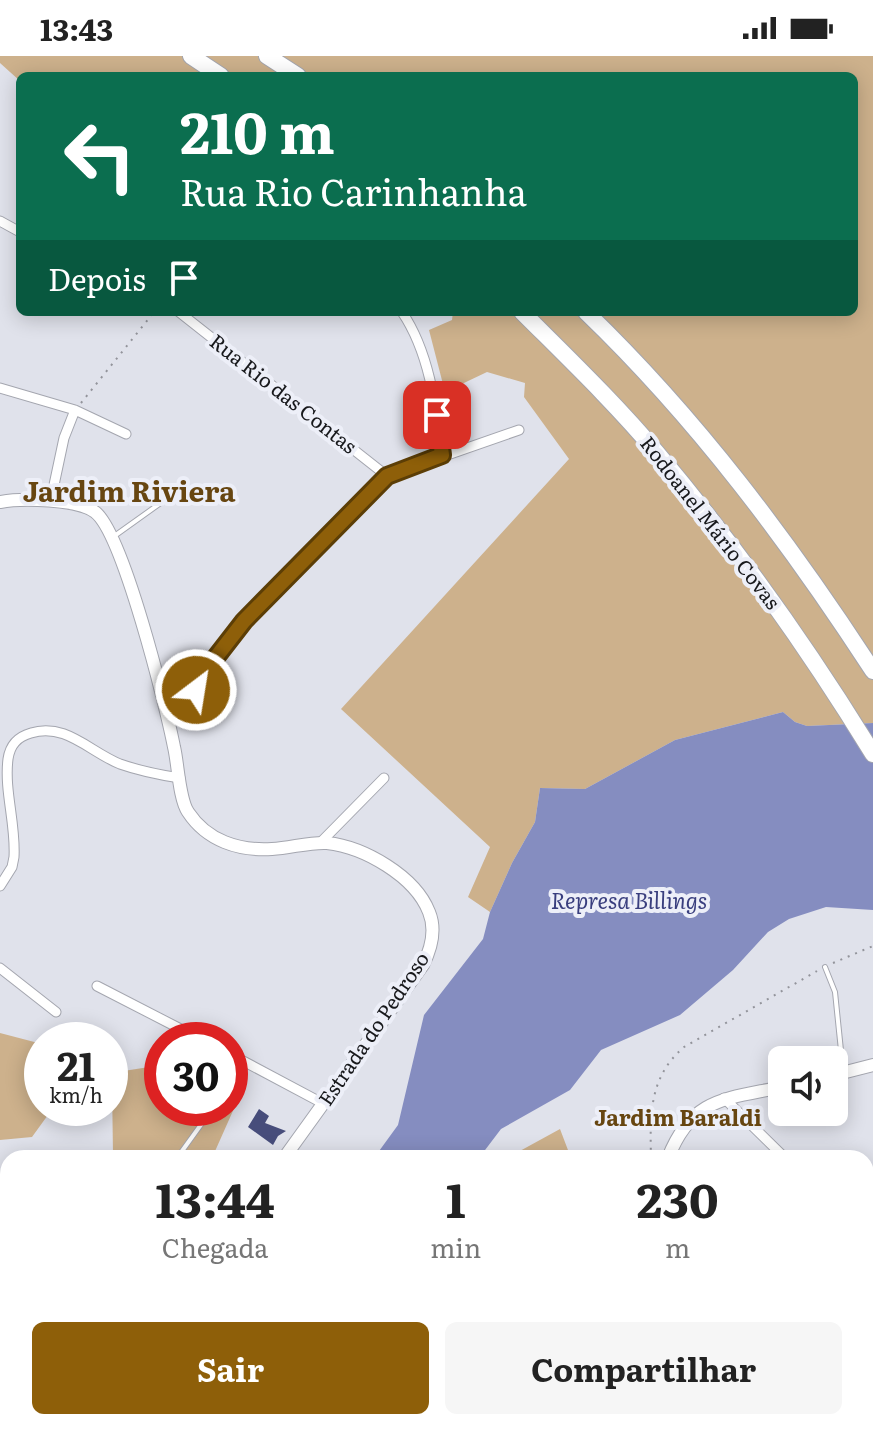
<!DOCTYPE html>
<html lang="pt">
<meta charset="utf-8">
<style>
:root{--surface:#fff;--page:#f6f6f6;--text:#222;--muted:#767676;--accent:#8e5f09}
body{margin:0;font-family:Literata,serif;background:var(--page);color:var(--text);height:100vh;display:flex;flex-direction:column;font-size:30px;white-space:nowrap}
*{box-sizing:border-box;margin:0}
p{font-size:26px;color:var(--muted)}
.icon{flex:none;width:44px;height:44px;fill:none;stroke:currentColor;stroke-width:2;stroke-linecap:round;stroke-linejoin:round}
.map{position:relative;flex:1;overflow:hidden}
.side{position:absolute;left:0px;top:1094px;width:874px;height:280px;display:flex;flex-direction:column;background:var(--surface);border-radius:24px 24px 0 0;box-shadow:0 4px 20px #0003}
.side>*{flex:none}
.banner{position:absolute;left:16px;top:16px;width:842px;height:244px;border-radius:12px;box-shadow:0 4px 20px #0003;background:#0b6e4f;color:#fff;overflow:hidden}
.controls{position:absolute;left:768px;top:990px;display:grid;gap:16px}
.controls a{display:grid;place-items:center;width:80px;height:80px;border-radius:12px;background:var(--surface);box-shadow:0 4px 20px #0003;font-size:40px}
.speed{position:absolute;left:24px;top:966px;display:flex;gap:16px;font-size:40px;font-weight:700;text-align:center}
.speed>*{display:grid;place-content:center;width:104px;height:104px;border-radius:50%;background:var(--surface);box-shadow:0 4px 20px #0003;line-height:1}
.speed small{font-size:20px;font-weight:400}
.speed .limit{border:12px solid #d22;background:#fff;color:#111}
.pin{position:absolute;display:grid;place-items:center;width:68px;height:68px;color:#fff;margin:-34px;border-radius:16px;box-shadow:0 4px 12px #0006}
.me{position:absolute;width:88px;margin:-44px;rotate:31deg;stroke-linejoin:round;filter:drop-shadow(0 0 6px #0008)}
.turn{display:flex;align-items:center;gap:28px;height:168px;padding:0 32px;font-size:36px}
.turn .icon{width:104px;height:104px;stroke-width:2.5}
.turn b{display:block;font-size:56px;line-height:68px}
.then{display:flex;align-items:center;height:76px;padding:0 32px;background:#0003;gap:16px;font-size:30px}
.eta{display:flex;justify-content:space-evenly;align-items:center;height:136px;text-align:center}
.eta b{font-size:48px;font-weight:700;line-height:56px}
.primary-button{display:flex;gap:16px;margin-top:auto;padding:16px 32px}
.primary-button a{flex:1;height:92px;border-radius:12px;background:var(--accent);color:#fff;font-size:32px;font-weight:700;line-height:92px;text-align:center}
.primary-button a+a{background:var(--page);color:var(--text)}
.status{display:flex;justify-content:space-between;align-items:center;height:56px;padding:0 40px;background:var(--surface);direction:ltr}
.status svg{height:22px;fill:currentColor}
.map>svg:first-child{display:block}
.green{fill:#cdb18c}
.water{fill:#858dc0}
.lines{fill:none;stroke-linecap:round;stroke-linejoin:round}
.stream{stroke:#858dc0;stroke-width:3}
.building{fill:#474d7b}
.lane-casing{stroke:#a4a6af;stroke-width:6}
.street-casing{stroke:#a4a6af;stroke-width:11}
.secondary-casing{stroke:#a4a6af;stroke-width:14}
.highway-casing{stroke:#a4a6af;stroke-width:18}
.path{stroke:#93949b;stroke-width:2;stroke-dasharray:2 6;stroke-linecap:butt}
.lane{stroke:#fff;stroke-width:4}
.street{stroke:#fff;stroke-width:9}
.secondary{stroke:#fff;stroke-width:12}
.highway{stroke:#fff;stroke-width:16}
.route-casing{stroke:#5c3e06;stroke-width:20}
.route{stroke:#8e5f09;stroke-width:14}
.labels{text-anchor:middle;stroke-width:8;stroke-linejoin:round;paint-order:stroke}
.street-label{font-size:20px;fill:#18191c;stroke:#edeff8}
.water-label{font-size:22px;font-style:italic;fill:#393e7e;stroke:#edeff8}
.neighbourhood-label{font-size:22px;font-weight:bold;fill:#674611;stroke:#edeff8}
.district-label{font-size:28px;font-weight:bold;fill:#674611;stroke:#edeff8}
</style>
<div class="status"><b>13:43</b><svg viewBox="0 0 49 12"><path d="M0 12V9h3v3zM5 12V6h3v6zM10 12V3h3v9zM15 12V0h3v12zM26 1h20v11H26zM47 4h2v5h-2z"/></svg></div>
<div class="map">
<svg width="873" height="1374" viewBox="0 0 873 1374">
<rect width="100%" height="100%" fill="#e0e2eb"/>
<path class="green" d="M 0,0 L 873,0 L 873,667 L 807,670 L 795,666 L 783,656 L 675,684 L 585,733 L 540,732 L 535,766 L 512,807 L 490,856 L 468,841 L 490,791 L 341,653 L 569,403 L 524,341 L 525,327 L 487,316 L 445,336 L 429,274 L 452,264 L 453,256 L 854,256 L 854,20 L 20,20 L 20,25 L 0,7 Z
M 0,977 L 42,988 L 42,1052 L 53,1052 L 32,1081 L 0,1084 Z
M 162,1009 L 162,1052 L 230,1052 L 230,1041 L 236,1048 L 212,1102 L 118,1102 L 113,1099 L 112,1029 L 117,1016 Z
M 560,1073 L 571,1102 L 507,1102 Z
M 0,1135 L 8,1137 L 8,1158 L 1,1165 L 8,1171 L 8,1366 L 135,1366 L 130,1374 L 0,1374 Z
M 873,1141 L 873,1373 L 866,1365 L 866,1147 Z
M 340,1366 L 759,1366 L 766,1374 L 340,1374 Z"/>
<path class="water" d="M 783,656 L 795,666 L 807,670 L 873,667 L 873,854 L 826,851 L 789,863 L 768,876 L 733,914 L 680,959 L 601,994 L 570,1034 L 501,1073 L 479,1102 L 374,1102 L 398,1069 L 424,959 L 483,883 L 490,856 L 512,807 L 535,766 L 540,732 L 585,733 L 675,684 Z"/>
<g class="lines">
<path class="stream" d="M 249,1374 L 250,1366"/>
</g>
<path class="building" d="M 259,1053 L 269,1060 L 265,1067 L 286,1075 L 278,1080 L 273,1089 L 248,1071 Z"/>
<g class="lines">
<g class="lane-casing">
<path id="lane" d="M 113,481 L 162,446
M 825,911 L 835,936 L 843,1014
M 230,1027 L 244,1008
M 177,1102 L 213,1052"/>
</g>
<g class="street-casing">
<path id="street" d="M 0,165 L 20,176
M 179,256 L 387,420
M 402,256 C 430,297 436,352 442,399
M 0,332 L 75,354 L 126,378
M 51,443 L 64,382 L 75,354
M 169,665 L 181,656 L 213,605 L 244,565 L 387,420 L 519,374
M 320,787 L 384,722
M 0,830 L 12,811 L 14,801 C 16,768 4,735 8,703 C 10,689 17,681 31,677 C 65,666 90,696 120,708 C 140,715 160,719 180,722
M 0,912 L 56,956
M 97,930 L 202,984
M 230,998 L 324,1048
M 724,1042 L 785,1102
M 866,1137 L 873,1131
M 182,1374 L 190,1366
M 274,1374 L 274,1366"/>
</g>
<g class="secondary-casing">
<path id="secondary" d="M 0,446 C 21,442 78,443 95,456 C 123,477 166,650 174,691 C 178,707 179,743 188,756 C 207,785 239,795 272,793 C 291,792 309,786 327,787 C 364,791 415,820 429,856 C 436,873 431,893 423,909 L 284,1102
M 834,1019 L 873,1009
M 668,1102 C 692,1041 726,1043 782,1031"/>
</g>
<g class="highway-casing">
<path id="highway" d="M 191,0 L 221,20
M 267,0 L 298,20
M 522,256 C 568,302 615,347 657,397 C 737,492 808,592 873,698
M 586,256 C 697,363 789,486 873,615"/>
</g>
<path class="path" d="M 81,347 L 154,256
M 833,907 L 873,890
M 651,1102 C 650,1058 649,1021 684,991 L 817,915"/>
<use href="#lane" class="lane"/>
<use href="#street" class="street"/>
<use href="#secondary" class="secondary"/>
<use href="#highway" class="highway"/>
</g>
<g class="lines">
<g class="route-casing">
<path id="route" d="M 196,634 L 213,605 L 244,565 L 387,420 L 442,399 L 437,359"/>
</g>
<use href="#route" class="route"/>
</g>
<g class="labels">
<g class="street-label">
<text transform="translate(283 338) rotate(38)" y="7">Rua Rio das Contas</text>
<text transform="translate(710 467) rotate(52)" y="7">Rodoanel Mário Covas</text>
<text transform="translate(374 973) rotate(-56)" y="7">Estrada do Pedroso</text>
</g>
<g class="water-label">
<text x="629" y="853">Represa Billings</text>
</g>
<g class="neighbourhood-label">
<text x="678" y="1070">Jardim Baraldi</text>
</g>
<g class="district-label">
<text x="129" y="446">Jardim Riviera</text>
</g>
</g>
</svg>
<div class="controls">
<a><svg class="icon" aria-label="sound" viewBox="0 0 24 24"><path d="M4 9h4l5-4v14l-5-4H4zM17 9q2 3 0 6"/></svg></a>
</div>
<div class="speed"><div>21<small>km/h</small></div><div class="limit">30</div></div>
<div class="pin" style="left:437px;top:359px;background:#d93025"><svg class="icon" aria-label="arrive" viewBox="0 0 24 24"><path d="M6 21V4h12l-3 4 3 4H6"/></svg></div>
<svg class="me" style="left:196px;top:634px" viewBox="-20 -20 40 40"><circle r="17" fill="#8e5f09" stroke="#fff" stroke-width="3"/><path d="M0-11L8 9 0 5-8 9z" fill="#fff"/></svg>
<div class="banner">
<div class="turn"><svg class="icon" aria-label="left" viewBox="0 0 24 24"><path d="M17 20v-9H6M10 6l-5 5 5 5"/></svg><div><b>210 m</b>Rua Rio Carinhanha</div></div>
<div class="then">Depois<svg class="icon" aria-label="arrive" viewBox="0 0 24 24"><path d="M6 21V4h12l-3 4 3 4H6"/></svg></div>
</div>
<section class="side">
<div class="eta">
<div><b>13:44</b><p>Chegada</p></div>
<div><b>1</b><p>min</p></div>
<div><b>230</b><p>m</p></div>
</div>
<div class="primary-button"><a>Sair</a><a>Compartilhar</a></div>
</section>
</div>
